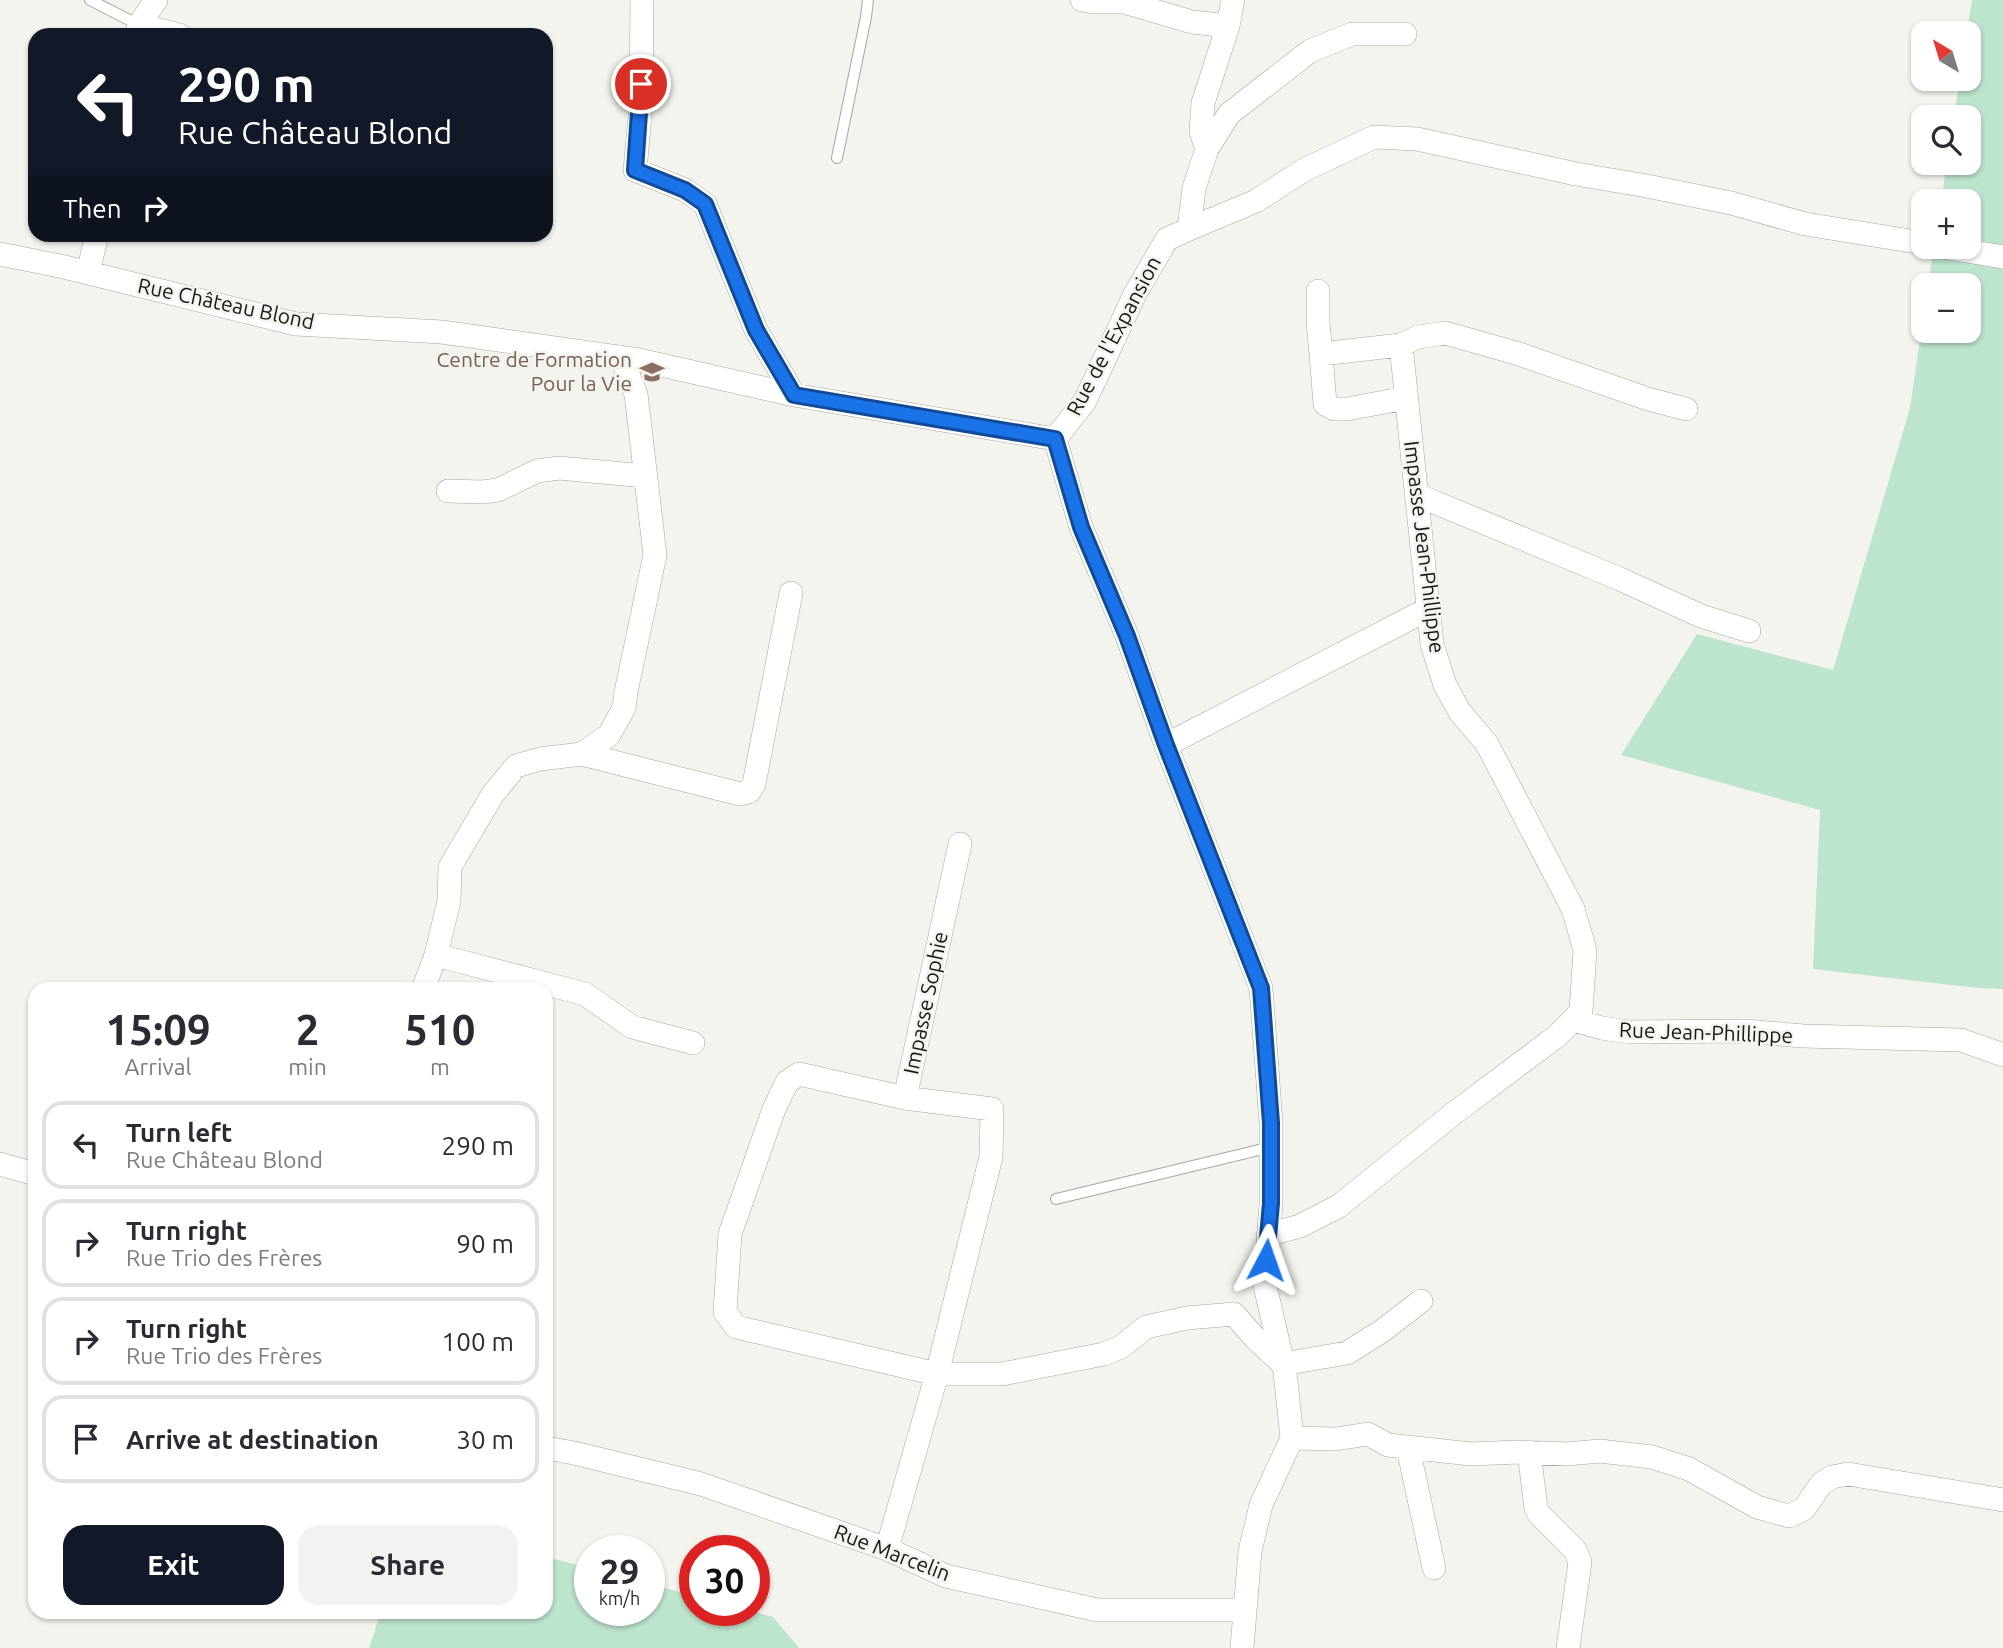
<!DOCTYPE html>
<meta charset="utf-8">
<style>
:root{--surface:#fff;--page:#f2f2f3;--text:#2b2b33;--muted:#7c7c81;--line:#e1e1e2;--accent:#111827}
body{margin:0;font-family:Ubuntu,sans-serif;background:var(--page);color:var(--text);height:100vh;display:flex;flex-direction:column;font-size:26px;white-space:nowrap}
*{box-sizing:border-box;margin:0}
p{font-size:23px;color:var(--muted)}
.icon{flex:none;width:38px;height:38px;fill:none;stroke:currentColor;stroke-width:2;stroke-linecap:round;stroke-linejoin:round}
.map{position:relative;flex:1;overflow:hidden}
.sheet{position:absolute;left:28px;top:982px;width:525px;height:637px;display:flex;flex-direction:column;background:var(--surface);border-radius:21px;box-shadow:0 2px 5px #0004}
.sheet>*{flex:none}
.guide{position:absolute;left:28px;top:28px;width:525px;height:214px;border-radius:21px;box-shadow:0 2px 5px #0004;background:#111827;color:#fff;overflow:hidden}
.needle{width:46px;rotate:322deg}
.buttons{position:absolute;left:1911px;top:21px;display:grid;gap:14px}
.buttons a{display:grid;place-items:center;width:70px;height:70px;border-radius:14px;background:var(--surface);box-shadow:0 2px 5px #0004;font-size:35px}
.speed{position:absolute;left:574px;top:1535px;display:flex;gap:14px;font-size:35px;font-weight:700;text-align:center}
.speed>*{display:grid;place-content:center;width:91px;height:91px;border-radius:50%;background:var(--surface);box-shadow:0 2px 5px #0004;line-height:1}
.speed small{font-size:18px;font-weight:400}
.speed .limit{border:10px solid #d22;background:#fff;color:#111}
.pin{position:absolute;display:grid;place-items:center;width:60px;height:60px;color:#fff;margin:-30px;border:4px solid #fff;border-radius:50%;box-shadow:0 2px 7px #0007}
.me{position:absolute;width:77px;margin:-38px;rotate:4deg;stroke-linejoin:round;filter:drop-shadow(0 0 5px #0008)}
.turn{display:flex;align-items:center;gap:24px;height:147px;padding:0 35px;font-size:32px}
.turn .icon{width:91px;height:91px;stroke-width:2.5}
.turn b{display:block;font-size:49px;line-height:60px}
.then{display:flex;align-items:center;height:66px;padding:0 35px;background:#0003;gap:14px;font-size:26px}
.eta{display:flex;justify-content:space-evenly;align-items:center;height:119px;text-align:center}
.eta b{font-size:42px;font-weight:600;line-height:49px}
.cta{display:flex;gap:14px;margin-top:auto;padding:14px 35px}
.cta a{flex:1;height:80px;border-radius:21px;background:var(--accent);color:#fff;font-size:28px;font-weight:600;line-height:80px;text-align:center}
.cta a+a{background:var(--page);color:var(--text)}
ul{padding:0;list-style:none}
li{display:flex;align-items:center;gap:21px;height:88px;margin:0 14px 10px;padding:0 21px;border:4px solid var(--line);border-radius:21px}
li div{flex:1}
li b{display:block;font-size:26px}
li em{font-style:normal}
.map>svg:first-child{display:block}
.green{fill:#bde4cd}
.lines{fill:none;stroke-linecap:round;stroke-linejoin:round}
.service-casing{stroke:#a6a5a1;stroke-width:12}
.minor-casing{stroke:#a6a5a1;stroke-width:24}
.service{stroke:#fff;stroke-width:10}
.minor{stroke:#fff;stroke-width:23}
.route-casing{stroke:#114b97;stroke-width:18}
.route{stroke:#1a73e8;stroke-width:12}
.labels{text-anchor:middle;stroke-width:5;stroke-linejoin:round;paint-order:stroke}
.street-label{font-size:21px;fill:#181716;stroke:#f4f4ef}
.education-label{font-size:21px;fill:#785e54;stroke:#f4f4ef;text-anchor:end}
</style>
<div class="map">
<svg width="2003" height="1648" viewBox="0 0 2003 1648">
<rect width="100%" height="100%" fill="#f4f4ef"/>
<path class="green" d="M 1972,0 L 2003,0 L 2003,989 L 1977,988 L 1813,969 L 1820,810 L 1621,755 L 1697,634 L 1833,670 L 1910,408 L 1923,319 L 1923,331 L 1969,331 L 1969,285 L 1928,285 L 1934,247 L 1969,247 L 1969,201 L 1941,201 L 1947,163 L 1969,163 L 1969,117 L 1954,117 L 1960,79 L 1969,79 L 1969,33 L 1967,33 Z
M 546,1557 L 590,1568 L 590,1610 L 649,1610 L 649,1584 L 695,1596 L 695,1610 L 747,1610 L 773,1617 L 799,1648 L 369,1648 L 381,1612 L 546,1612 Z"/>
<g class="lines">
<g class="service-casing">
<path id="service" d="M 90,0 L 139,25
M 837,158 L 866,17 L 868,0
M 1056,1199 L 1271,1147"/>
</g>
<g class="minor-casing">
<path id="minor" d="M 642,0 L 641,105 L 635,170 L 685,190 L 705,204 L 756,330 L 794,395
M 1082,0 L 1094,2 L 1124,2 L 1192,22 L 1228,26
M 139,25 L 179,35
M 136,35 L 139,25 L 156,0
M 1207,149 L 1229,114 L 1310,51 L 1352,34 L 1405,34
M 1189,229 L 1256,201 L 1304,170 L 1374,137 L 1417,139 L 1576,174 L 1647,186 L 1731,203 L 1805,224 L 1923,243
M 1943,247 L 2003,257
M 0,254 L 60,266 L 296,324 L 442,332 L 639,360 L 794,395 L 1055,439
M 88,273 L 97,234
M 1318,291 L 1318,323 L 1321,354 L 1401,345 L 1432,644 L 1445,685 L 1460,712 L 1487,744 L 1573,909 L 1585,950 L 1581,1011 L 1573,1020
M 1401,345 L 1418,337 L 1445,333 L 1516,353 L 1648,399 L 1686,409
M 1321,354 L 1325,404 L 1334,409 L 1347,409 L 1406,398
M 1055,439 L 1081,527 L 1127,636 L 1166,745 L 1261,988 L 1271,1123 L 1271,1203 L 1265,1286 L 1285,1372 L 1292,1438 L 1261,1505 L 1250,1551 L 1242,1648
M 1055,439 L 1085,401 L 1135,294 L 1167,239 L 1189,229 L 1194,188 L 1207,149 L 1201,132 L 1203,103 L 1228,26 L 1233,0
M 448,491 L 482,492 L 498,490 L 537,471 L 559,468 L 645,476
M 1417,495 L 1620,579 L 1701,616 L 1749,631
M 1166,745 L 1428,609
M 582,754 L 740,794 L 749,792 L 754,784 L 791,593
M 436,955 L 585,994 L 632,1027 L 693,1043
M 423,989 L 436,955 L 449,901 L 450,867 L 493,794 L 516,766 L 540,759 L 582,754 L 609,735 L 624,708 L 626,692 L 655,555 L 636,394 L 621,357
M 905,1098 L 799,1074 L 787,1082 L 774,1109 L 730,1234 L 725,1312 L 736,1327 L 937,1374 L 1002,1374 L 1104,1354 L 1121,1347 L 1146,1327 L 1187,1318 L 1234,1314 L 1255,1338 L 1283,1364 L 1347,1353 L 1382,1331 L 1421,1301
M 0,1164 L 35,1174
M 1268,1235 L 1300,1226 L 1339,1206 L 1453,1114 L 1557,1036 L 1573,1020 L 1602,1028 L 1629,1032 L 1745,1031 L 1803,1036 L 1961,1040 L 2003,1055
M 1292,1438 L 1336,1439 L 1368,1434 L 1388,1445 L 1471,1454 L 1518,1452 L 1567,1454 L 1600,1451 L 1652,1457 L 1689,1469 L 1757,1507 L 1789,1516 L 1804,1509 L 1821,1484 L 1832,1477 L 1848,1474 L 2003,1500
M 546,1448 L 574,1453 L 701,1484 L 887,1549 L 946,1576 L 1097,1610 L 1245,1610
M 1408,1448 L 1434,1568
M 1529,1452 L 1536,1508 L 1539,1514 L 1575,1550 L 1580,1562 L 1568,1648
M 887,1549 L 937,1374 L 991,1157 L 992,1109 L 905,1098 L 960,844"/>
</g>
<use href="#service" class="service"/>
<use href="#minor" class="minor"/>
</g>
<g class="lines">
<g class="route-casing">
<path id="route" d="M 641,84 L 635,170 L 685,190 L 705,204 L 756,330 L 794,395 L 1055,439 L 1081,527 L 1127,636 L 1166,745 L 1261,988 L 1271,1123 L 1271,1203 L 1266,1260"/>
</g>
<use href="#route" class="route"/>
</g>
<defs>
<g id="university-bare" transform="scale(1.89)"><path d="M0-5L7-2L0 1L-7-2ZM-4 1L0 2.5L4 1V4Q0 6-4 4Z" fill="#8d6e63" stroke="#f4f4ef" stroke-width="2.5" paint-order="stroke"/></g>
</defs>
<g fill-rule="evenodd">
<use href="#university-bare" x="652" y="372"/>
</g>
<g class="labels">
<g class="street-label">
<text transform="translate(226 304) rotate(12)" y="7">Rue Château Blond</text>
<text transform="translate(1114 336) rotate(-62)" y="7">Rue de l'Expansion</text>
<text transform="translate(1424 547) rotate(83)" y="7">Impasse Jean-Phillippe</text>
<text transform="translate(926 1003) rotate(-78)" y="7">Impasse Sophie</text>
<text transform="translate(1706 1033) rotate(2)" y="7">Rue Jean-Phillippe</text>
<text transform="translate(892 1553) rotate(21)" y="7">Rue Marcelin</text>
</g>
<g class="education-label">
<text x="632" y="367">Centre de Formation<tspan x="632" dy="24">Pour la Vie</tspan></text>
</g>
</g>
</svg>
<div class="buttons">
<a><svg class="needle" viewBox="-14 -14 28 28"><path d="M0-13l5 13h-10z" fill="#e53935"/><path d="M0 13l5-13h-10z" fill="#7c7c81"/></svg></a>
<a><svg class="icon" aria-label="search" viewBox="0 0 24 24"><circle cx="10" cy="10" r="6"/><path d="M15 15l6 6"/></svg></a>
<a>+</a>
<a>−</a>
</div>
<div class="speed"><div>29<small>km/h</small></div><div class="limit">30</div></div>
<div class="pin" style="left:641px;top:84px;background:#d93025"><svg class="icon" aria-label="arrive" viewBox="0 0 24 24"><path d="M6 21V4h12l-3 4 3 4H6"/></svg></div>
<svg class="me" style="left:1266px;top:1260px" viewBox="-20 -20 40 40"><path d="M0-17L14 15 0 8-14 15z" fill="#1a73e8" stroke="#fff" stroke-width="4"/></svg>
<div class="guide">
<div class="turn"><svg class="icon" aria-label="left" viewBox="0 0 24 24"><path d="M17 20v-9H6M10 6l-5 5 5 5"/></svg><div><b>290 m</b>Rue Château Blond</div></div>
<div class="then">Then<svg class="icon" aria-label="right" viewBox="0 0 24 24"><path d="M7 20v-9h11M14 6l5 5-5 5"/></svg></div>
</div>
<section class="sheet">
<div class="eta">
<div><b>15:09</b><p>Arrival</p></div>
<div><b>2</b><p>min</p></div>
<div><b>510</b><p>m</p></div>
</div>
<ul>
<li><svg class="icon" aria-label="left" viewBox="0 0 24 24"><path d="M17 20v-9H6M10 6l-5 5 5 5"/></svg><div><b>Turn left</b><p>Rue Château Blond</p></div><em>290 m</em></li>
<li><svg class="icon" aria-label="right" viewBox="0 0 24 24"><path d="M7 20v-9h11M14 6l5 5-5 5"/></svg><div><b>Turn right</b><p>Rue Trio des Frères</p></div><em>90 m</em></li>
<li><svg class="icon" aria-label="right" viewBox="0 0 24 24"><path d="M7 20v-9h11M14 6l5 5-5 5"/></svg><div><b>Turn right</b><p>Rue Trio des Frères</p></div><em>100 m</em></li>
<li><svg class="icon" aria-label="arrive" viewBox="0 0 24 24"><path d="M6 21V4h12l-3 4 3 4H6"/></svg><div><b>Arrive at destination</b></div><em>30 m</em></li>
</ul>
<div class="cta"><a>Exit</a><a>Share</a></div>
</section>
</div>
